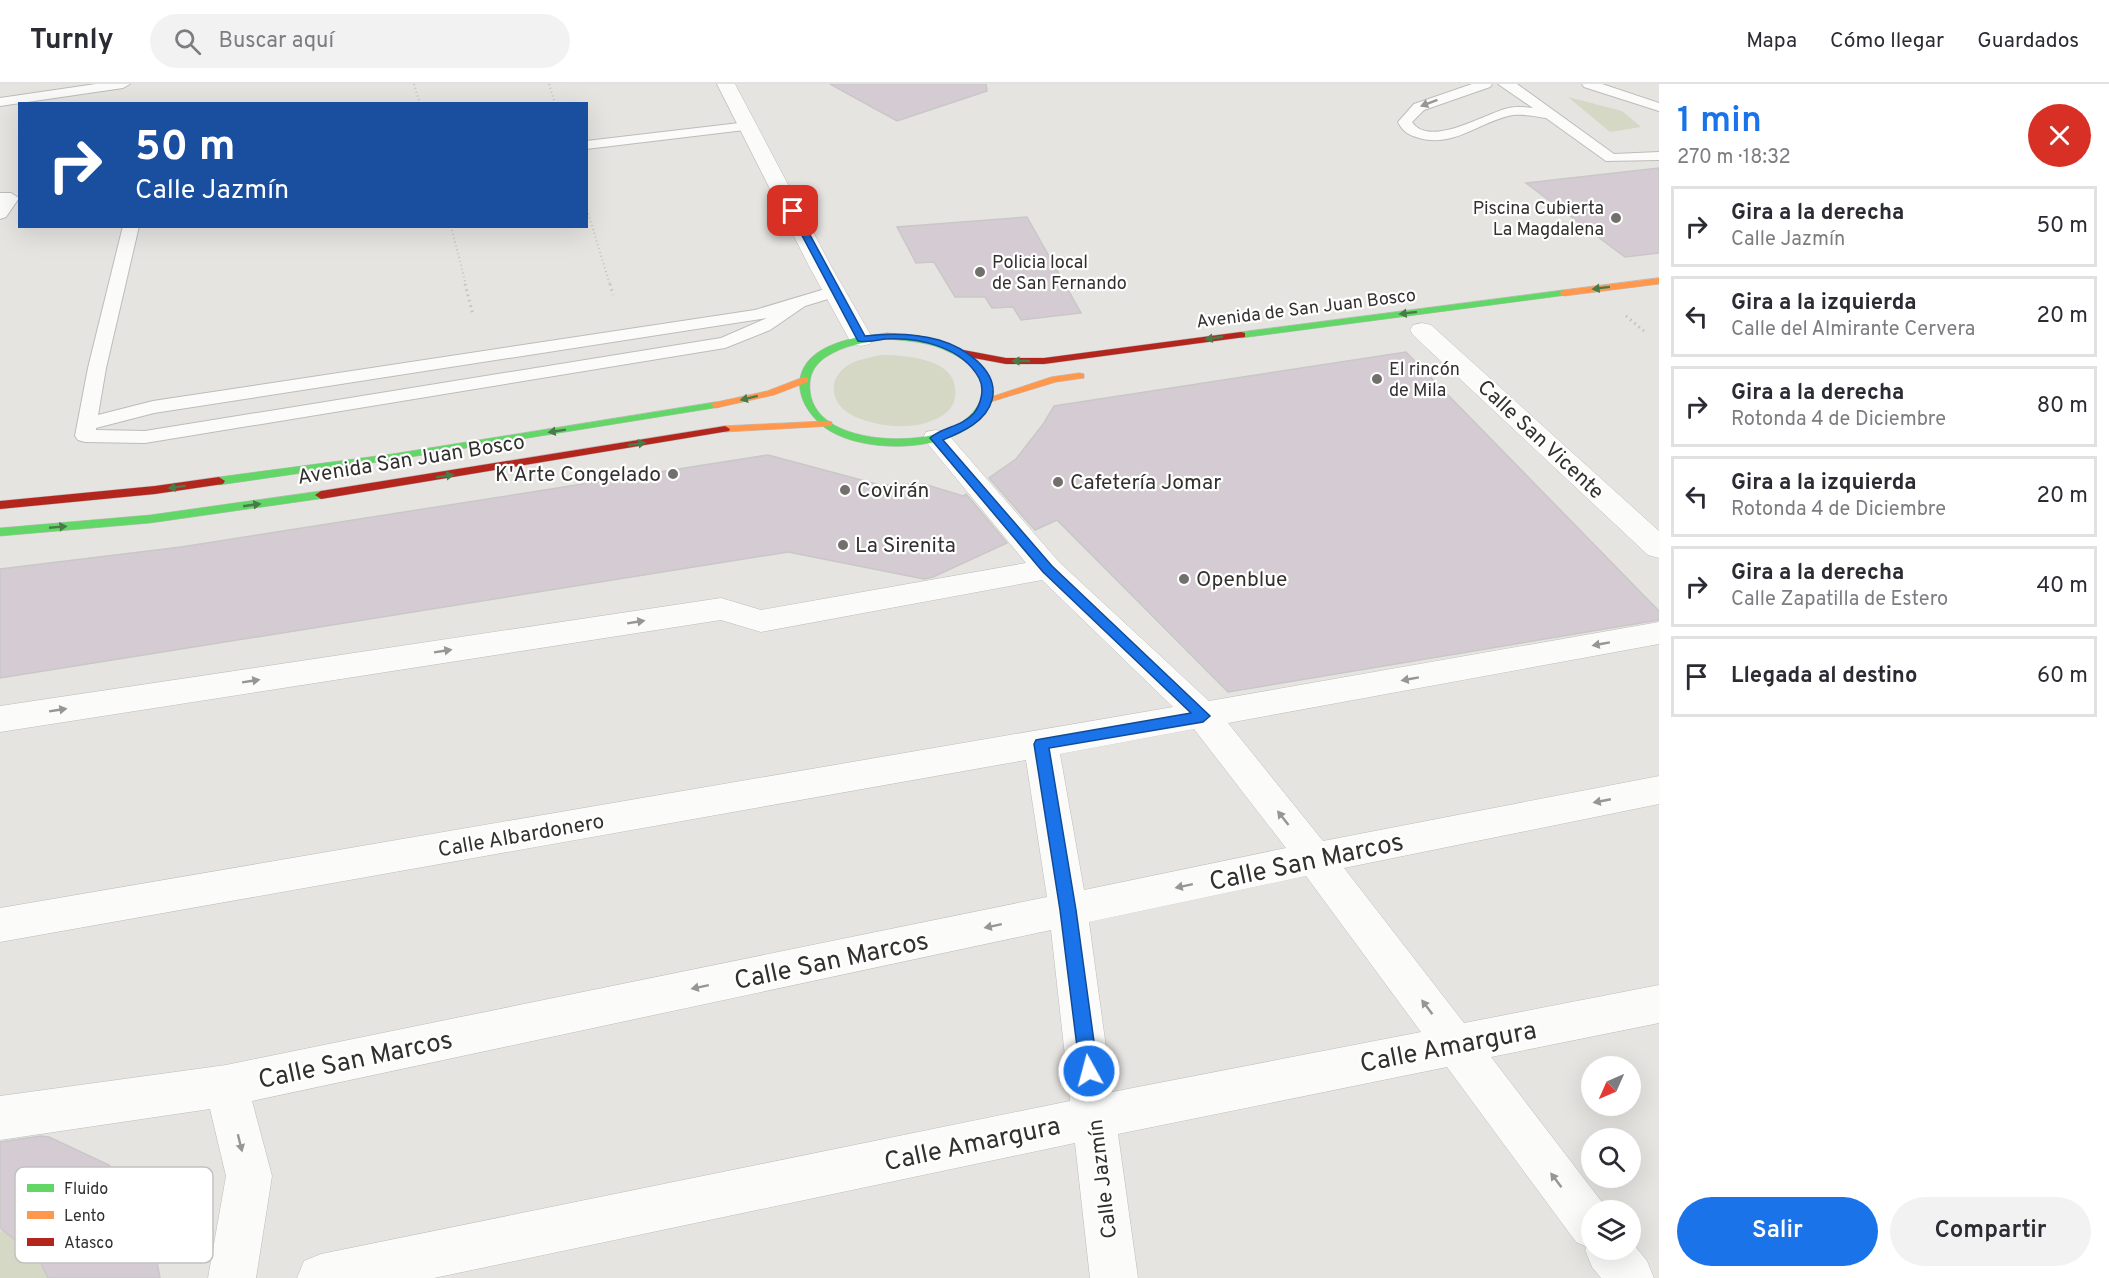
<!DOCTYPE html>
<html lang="es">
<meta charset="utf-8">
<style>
:root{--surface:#fff;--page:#f2f2f3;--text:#2b2b33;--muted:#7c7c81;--line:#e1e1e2;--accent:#1a73e8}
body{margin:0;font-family:Overpass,sans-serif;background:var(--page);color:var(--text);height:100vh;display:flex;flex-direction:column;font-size:22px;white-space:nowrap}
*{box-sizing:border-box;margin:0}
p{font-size:20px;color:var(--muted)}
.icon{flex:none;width:33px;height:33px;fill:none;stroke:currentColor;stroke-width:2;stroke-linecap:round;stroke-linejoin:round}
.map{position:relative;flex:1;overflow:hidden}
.panel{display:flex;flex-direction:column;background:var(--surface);width:450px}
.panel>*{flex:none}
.guide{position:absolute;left:18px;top:18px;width:570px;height:126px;border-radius:0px;box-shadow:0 6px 24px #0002;background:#1a4fa0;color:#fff;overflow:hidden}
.needle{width:39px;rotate:225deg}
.buttons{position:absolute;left:1581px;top:972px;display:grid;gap:12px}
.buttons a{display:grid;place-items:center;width:60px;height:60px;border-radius:50%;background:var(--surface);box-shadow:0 6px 24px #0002;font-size:30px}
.pin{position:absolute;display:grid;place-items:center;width:51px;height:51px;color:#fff;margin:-26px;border-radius:12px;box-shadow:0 3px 9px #0006}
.me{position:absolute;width:66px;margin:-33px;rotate:353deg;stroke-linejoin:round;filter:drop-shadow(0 0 4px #0008)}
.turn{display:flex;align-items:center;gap:21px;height:126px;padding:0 18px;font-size:27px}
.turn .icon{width:78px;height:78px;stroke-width:2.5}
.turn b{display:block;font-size:42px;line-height:51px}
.round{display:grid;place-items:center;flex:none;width:63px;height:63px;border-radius:32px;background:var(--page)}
.headline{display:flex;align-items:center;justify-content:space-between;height:102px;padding:0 18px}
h1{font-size:36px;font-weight:600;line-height:45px;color:var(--accent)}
.action{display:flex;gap:12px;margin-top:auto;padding:12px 18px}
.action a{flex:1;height:69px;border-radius:36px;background:var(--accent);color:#fff;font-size:24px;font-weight:600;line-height:69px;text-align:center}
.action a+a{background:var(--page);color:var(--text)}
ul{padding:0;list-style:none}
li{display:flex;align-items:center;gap:18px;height:81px;margin:0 12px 9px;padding:0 6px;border:3px solid var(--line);border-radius:0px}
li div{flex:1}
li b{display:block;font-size:22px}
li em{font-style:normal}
header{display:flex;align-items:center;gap:36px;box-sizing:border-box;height:84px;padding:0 30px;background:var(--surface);border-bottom:2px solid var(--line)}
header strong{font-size:28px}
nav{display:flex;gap:33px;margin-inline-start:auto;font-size:21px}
.search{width:420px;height:54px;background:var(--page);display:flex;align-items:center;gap:15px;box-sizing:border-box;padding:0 21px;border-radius:33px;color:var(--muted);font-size:22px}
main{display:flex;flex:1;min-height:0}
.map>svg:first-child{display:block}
.green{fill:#d4d8c4}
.building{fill:#d4ccd2;stroke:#c9c7c7;stroke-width:1.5}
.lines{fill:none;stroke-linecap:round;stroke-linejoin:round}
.lane-casing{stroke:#bebcba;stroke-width:2}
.street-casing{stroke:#bebcba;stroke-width:1}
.fast-casing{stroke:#bebcba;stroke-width:1}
.slow-casing{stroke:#bebcba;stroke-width:1}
.jam-casing{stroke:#bebcba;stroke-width:1}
.path-far1{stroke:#c3c2c1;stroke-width:2;stroke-dasharray:1 3;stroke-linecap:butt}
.path{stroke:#c3c2c1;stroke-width:3;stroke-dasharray:1.5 4;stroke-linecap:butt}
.lane{fill:#fbfbfa;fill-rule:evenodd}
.street{fill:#fbfbfa;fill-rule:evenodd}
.fast{fill:#63d668;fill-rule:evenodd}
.slow{fill:#ff974d;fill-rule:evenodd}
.jam{fill:#b3261e;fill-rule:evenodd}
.oneway{fill:#979694}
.oneway2{fill:#497b49}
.route{fill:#1a73e8;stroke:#114b97;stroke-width:1.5}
.poi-dot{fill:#72706d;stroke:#fff;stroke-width:2}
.labels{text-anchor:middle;stroke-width:4.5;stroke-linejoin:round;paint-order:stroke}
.far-poi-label{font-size:18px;fill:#33312f;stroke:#fff;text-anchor:start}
.far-street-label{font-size:18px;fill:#33312f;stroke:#fff}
.street-label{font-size:21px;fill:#33312f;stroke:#fff}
.poi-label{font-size:21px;fill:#33312f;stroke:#fff;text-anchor:start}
.near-street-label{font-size:26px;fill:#33312f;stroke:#fff}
.key{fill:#fff;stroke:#c2c1c1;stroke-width:1.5}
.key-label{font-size:16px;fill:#33312f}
</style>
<header>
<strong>Turnly</strong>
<div class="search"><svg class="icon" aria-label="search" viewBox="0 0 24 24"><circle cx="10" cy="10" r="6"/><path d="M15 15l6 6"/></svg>Buscar aquí</div>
<nav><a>Mapa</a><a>Cómo llegar</a><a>Guardados</a></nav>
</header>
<main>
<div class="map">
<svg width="1659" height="1194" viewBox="0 0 1659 1194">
<rect width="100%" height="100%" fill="#e6e4e1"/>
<path class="green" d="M 1568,13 L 1622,27 L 1641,43 L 1610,48 Z
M 881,271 C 903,271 952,274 955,303 C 956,312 955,318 950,325 C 928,349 876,345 850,330 C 833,320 827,300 843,285 C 852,276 868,274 881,271 Z
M 0,1147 L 6,1148 L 39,1175 L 48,1194 L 0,1194 Z"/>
<path class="building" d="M 830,0 L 986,0 L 987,7 L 897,37 Z
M 1659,84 L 1659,169 L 1625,173 L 1526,99 Z
M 1027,133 L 1081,229 L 1021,236 L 1013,223 L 992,224 L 985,213 L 955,213 L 934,178 L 916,179 L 897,143 Z
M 1406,268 L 1659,527 L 1659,536 L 1228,608 L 1057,436 L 1035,446 L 989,394 L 1016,375 L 1044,339 L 1054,322 Z
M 768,371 L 880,401 L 924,400 L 963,412 L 966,410 L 1007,459 L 933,493 L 924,495 L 788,468 L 0,594 L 0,485 L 181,463 Z
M 41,1052 L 49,1053 L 109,1081 L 149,1136 L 160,1194 L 48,1194 L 39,1175 L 0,1144 L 0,1058 Z"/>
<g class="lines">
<g class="lane-casing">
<path id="lane" d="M 96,0 L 130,0 L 123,4 L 0,22 L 0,14 Z
M 1472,0 L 1492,0 L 1490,3 L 1424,26 L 1412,38 C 1429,64 1483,31 1505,25 C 1514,22 1523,23 1533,24 L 1498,0 L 1517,0 L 1614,70 L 1659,68 L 1659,76 L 1606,77 L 1546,34 C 1535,32 1524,30 1513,31 C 1480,37 1455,64 1419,54 C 1409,51 1403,48 1398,38 L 1414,20 Z
M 1582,0 L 1602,0 L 1659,19 L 1659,27 L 1584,3 Z
M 748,38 L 753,39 L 755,42 L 753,45 L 586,65 L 586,57 Z
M 0,109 L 11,109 L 19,114 L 6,133 L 0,135 Z
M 123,142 L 139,142 L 106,284 L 98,331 L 153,317 L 755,226 L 835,202 L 841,203 L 843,207 L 841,211 L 805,222 L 770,246 L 725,264 L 145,359 L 85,358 L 78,356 L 75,352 L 88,284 ZM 767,234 L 721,254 L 145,347 L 96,346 L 96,344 L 154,329 Z"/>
</g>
<g class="street-casing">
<path id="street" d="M 717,0 L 735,0 L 831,182 L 873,255 L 870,260 L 861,262 L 852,260 L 849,255 L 809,182 Z
M 1422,239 L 1431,241 L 1659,447 L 1659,474 L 1648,471 L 1413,251 L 1410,246 L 1413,241 Z
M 936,346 L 946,348 L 1059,478 L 1209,617 L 1659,538 L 1659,560 L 1228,639 L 1323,757 L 1659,692 L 1659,720 L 1344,784 L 1464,939 L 1659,901 L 1659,939 L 1491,973 L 1608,1126 L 1592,1126 L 1592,1166 L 1630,1166 L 1630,1156 L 1647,1177 L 1654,1194 L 1601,1194 L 1592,1183 L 1585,1166 L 1587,1163 L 1576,1158 L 1447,983 L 1118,1050 L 1138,1194 L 1090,1194 L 1075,1059 L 434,1194 L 297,1194 L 304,1177 L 321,1170 L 1070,1017 L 1051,846 L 252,1017 L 272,1092 L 256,1194 L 208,1194 L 226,1092 L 210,1025 L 0,1056 L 0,1012 L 226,981 L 1047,813 L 1026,676 L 0,858 L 0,824 L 1173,623 L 1042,496 L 761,548 L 721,536 L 0,648 L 0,622 L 721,514 L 761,526 L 1026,479 L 923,354 L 926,348 ZM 1194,645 L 1286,764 L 1084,806 L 1060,670 ZM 1306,792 L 1421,948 L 1112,1008 L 1089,838 Z"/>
</g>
<g class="fast-casing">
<path id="fast" d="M 1564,206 L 1567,207 L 1567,211 L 1241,254 L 1236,251 L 1241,248 Z
M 887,249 C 923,252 980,257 990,301 C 993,314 991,324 981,334 C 949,368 868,370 830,347 C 802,330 785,292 817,269 C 837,255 864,252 887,249 ZM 887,255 C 908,257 930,258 949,268 C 997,291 990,329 943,348 C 905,362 805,358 810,298 C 811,287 817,279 826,273 C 844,261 866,258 887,255 Z
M 716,318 L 721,321 L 720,323 L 392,376 L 219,401 L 213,397 L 219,393 L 392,370 Z
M 321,407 L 325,408 L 327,411 L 325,414 L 150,439 L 0,452 L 0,444 L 150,431 Z"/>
</g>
<g class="slow-casing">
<path id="slow" d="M 1659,194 L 1659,200 L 1564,212 L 1559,209 L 1564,206 Z
M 1080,289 L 1084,290 L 1084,294 L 1056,298 L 987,319 L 982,316 L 1051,293 Z
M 804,293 L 808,294 L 808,298 L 774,311 L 716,324 L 711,321 L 712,319 L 767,307 Z
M 828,337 L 832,338 L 832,342 L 725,348 L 720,345 L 725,342 Z"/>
</g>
<g class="jam-casing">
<path id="jam" d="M 1241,248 L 1245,249 L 1245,253 L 1044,280 L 1006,280 L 958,271 L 953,268 L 958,265 L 1006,274 L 1044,274 Z
M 725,342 L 730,345 L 729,347 L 321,415 L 315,411 L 321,407 Z
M 219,393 L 225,397 L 223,400 L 155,410 L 0,425 L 0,417 L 155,402 Z"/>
</g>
<path class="path-far1" d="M 414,0 L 420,20
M 549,0 L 555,20
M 586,122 L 610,201
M 451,142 L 466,201"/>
<path class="path" d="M 465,200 L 473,231
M 610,200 L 613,211
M 1626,232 L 1644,247"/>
<use href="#lane" class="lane"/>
<use href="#street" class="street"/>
<use href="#fast" class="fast"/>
<use href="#slow" class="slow"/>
<use href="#jam" class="jam"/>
</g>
<defs><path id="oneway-solid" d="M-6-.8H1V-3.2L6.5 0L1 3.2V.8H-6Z" transform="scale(1.5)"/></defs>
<g class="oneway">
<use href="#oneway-solid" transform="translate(1429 19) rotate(159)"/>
<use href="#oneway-solid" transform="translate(636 538) rotate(-9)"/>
<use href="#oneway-solid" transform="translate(1601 560) rotate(170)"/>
<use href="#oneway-solid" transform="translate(443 567) rotate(-9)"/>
<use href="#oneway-solid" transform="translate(1410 595) rotate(170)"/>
<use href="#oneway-solid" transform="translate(251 597) rotate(-9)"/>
<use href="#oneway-solid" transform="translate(58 626) rotate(-9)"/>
<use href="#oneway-solid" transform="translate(1602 717) rotate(169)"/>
<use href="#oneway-solid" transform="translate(1283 734) rotate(-128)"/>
<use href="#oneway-solid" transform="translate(1184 802) rotate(168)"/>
<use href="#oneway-solid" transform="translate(993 842) rotate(168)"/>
<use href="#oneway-solid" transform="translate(700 903) rotate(168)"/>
<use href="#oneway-solid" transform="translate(1427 923) rotate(-127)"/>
<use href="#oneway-solid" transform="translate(240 1059) rotate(76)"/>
<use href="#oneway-solid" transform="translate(1556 1096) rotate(-127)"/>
</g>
<g class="oneway2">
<use href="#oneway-solid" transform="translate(1601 204) rotate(173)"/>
<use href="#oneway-solid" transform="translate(1408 229) rotate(173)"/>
<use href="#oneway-solid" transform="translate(1214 254) rotate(172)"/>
<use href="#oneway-solid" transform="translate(1021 277) rotate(-180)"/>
<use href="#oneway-solid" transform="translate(749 314) rotate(166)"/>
<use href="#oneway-solid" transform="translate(557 347) rotate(171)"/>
<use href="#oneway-solid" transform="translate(637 360) rotate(-9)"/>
<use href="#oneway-solid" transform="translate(445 392) rotate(-9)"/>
<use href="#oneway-solid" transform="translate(177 403) rotate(172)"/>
<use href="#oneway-solid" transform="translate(252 421) rotate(-8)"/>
<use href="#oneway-solid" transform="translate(58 443) rotate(-5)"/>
</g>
<path class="route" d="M 793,124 L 797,127 L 865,252 C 890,249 914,249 939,256 C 963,263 1000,286 992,316 C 986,338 962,348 943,356 L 1052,482 L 1210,632 L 1203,638 L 1049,664 L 1076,826 L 1098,987 L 1095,993 L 1089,996 L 1082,993 L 1080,987 L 1060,826 L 1034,660 L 1036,656 L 1041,655 L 1191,629 L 1043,488 L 930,354 C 942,343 962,343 974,329 C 981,320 985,305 979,294 C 962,263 919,253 885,255 C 876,256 867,259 858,257 L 789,127 Z"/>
<g class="poi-dot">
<circle cx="1616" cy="134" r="6"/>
<circle cx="980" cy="188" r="6"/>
<circle cx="1377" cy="295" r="6"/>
<circle cx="673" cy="390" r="6"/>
<circle cx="1058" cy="398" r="6"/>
<circle cx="845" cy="406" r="6"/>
<circle cx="843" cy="461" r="6"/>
<circle cx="1184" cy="495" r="6"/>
</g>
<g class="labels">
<g class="far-poi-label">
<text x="1604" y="130" text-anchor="end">Piscina Cubierta<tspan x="1604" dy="21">La Magdalena</tspan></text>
<text x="992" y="184">Policia local<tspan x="992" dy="21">de San Fernando</tspan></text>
<text x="1389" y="291">El rincón<tspan x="1389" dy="21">de Mila</tspan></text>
</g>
<g class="far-street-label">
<text transform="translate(1306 224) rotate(-7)" y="6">Avenida de San Juan Bosco</text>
</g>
<g class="street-label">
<text transform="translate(1541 355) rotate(43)" y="7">Calle San Vicente</text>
<text transform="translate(411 375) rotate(-9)" y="7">Avenida San Juan Bosco</text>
<text transform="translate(521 751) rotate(-10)" y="7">Calle Albardonero</text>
<text transform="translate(1102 1095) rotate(-97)" y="7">Calle Jazmín</text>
</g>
<g class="poi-label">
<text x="661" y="397" text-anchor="end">K'Arte Congelado</text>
<text x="1070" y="405">Cafetería Jomar</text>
<text x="857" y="413">Covirán</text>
<text x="855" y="468">La Sirenita</text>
<text x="1196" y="502">Openblue</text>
</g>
<g class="near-street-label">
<text transform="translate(1306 777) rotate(-12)" y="9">Calle San Marcos</text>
<text transform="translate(831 876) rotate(-12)" y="9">Calle San Marcos</text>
<text transform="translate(1448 962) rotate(-11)" y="9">Calle Amargura</text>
<text transform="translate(355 975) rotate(-12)" y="9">Calle San Marcos</text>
<text transform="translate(972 1059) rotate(-12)" y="9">Calle Amargura</text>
</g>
</g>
<rect x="15" y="1083" width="198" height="96" rx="9" class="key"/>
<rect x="27" y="1100" width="27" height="8" fill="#63d668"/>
<rect x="27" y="1127" width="27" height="8" fill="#ff974d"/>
<rect x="27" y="1154" width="27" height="8" fill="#b3261e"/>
<g class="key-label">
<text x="64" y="1110">Fluido</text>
<text x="64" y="1137">Lento</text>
<text x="64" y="1164">Atasco</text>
</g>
</svg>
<div class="buttons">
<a><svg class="needle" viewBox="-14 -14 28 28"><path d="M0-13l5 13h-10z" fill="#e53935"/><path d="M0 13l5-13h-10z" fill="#7c7c81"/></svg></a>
<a><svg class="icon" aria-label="search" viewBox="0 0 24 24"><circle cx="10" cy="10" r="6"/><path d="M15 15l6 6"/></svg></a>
<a><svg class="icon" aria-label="layers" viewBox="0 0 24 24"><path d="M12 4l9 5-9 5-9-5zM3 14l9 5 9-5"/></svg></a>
</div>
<div class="pin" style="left:793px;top:127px;background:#d93025"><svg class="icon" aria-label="arrive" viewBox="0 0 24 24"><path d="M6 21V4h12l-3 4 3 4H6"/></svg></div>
<svg class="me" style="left:1089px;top:987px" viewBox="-20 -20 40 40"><circle r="17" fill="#1a73e8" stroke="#fff" stroke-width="3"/><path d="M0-11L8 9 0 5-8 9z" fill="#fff"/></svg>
<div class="guide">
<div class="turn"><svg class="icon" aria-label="right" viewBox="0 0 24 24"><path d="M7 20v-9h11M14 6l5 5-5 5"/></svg><div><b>50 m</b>Calle Jazmín</div></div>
</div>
</div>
<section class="panel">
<div class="headline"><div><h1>1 min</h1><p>270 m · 18:32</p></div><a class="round" style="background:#d93025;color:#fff"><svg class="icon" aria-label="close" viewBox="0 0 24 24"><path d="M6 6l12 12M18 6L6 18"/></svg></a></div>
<ul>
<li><svg class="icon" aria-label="right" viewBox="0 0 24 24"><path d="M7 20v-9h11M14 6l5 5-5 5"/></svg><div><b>Gira a la derecha</b><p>Calle Jazmín</p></div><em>50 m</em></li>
<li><svg class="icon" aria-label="left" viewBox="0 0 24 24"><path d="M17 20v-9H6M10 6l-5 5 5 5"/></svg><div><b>Gira a la izquierda</b><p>Calle del Almirante Cervera</p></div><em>20 m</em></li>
<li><svg class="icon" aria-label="right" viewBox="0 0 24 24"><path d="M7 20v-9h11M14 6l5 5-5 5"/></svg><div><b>Gira a la derecha</b><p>Rotonda 4 de Diciembre</p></div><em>80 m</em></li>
<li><svg class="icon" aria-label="left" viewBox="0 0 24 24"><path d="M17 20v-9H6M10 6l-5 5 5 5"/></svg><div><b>Gira a la izquierda</b><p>Rotonda 4 de Diciembre</p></div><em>20 m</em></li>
<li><svg class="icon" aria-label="right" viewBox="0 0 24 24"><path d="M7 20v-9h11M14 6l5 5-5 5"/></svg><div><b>Gira a la derecha</b><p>Calle Zapatilla de Estero</p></div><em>40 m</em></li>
<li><svg class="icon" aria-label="arrive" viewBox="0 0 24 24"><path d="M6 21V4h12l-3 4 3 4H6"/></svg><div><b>Llegada al destino</b></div><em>60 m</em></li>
</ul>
<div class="action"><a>Salir</a><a>Compartir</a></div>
</section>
</main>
